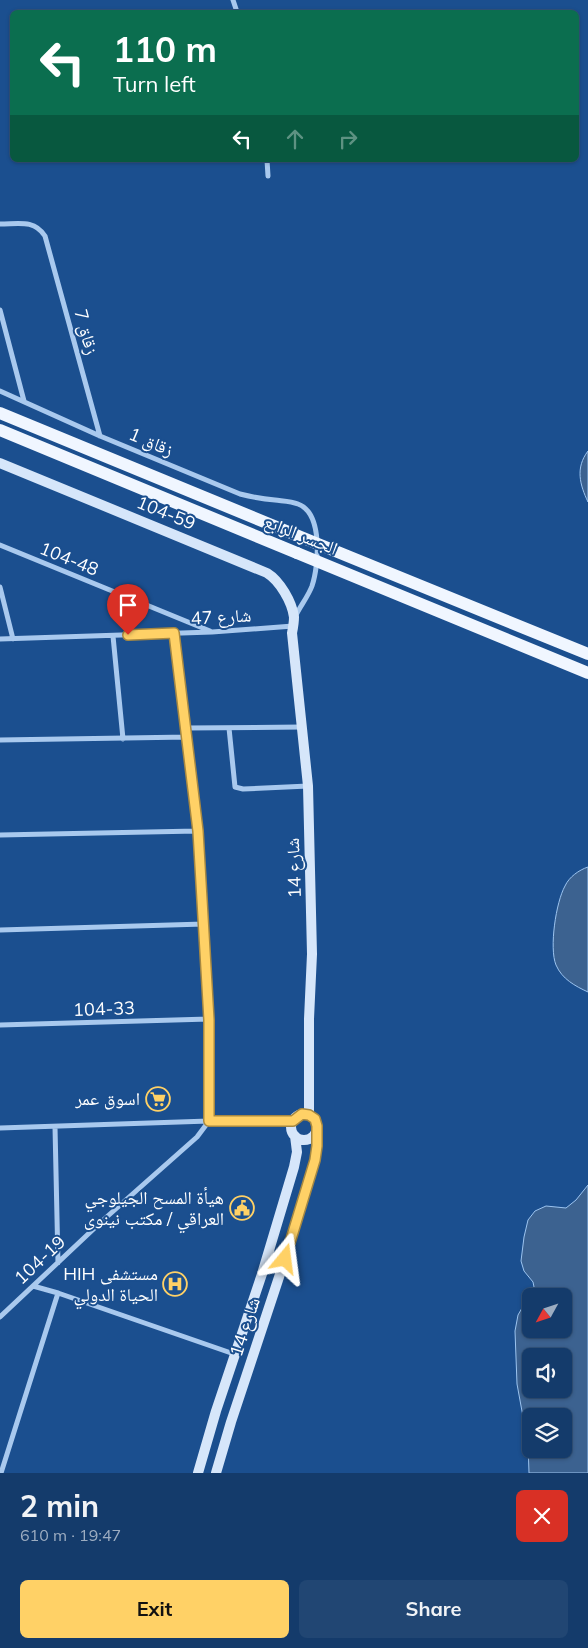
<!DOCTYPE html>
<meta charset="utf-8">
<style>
:root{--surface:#143b6b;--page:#214673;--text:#f1f3f6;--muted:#9dadc1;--line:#33557e;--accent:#ffd166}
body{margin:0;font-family:Mulish,"Noto Naskh Arabic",sans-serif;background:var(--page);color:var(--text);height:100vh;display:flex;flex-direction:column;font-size:19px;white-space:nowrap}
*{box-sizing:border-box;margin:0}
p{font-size:16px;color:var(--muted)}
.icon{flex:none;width:28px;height:28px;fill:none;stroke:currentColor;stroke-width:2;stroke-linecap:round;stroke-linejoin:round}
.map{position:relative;height:1473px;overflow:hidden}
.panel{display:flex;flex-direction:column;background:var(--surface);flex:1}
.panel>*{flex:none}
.hud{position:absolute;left:10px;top:10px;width:569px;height:152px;border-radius:8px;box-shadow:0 1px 4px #0004,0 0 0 1px var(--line);background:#0b6e4f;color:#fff;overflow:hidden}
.needle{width:32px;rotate:230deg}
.fabs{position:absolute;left:522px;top:1288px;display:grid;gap:10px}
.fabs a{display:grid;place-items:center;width:50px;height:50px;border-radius:8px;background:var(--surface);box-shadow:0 1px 4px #0004,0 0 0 1px var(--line);font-size:25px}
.pin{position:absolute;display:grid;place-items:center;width:42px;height:42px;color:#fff;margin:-51px -21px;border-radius:50% 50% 50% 0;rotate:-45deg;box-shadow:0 0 5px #0007}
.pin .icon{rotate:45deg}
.me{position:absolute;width:55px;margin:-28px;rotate:16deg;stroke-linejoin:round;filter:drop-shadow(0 0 4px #0008)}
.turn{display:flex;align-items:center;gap:18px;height:105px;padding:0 20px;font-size:22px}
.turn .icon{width:65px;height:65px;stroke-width:2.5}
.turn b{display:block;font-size:35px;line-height:42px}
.lanes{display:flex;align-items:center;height:48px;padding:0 20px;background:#0003;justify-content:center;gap:25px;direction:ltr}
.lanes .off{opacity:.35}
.round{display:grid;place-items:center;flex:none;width:52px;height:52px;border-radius:8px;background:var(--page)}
.summary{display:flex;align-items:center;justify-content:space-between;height:85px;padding:0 20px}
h1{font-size:30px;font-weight:700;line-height:38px}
.button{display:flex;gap:10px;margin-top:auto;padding:10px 20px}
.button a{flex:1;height:58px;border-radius:8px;background:var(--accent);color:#111;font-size:20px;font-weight:700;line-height:58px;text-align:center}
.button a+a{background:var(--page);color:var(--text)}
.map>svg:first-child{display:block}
.water{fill:#3c6290;stroke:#9cc4f0;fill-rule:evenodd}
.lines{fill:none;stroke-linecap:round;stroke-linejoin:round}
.street{stroke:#a9c9ee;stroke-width:5}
.secondary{stroke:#d6e6fa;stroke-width:10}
.primary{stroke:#f0f6ff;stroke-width:12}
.primary-bridge{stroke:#f0f6ff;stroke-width:12}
.route-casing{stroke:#a68842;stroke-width:12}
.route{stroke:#ffd166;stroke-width:9}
.labels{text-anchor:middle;stroke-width:4;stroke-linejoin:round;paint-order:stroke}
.street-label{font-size:18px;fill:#fff;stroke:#1b4f8f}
.poi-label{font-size:18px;fill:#fff;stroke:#1b4f8f;text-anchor:end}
</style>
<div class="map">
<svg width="588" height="1473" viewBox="0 0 588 1473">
<rect width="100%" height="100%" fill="#1b4f8f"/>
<path class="water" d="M 588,451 L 588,502 C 580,485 575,468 588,451 Z
M 588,867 L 588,992 C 575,986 562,979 556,965 C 549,948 556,902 565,886 C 569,877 579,870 588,867 Z
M 588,1185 L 588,1473 L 529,1473 L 528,1444 L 517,1384 L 515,1331 L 518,1315 L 534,1287 L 533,1282 L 524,1271 L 521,1261 L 524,1237 L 528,1220 L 535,1211 L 546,1206 L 566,1208 L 576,1200 ZM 564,1296 L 564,1329 L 531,1329 L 531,1296 ZM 531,1356 L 564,1356 L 564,1389 L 531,1389 ZM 531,1416 L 564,1416 L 564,1449 L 531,1449 Z"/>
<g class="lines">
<path class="street" d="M 233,0 L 237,12
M 267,160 L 268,176
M 0,224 C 18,224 34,219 45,236 L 100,436
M 0,310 L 24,401
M 0,391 L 100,436 L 240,494 C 252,497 263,499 275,500 C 282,501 291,501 298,504 C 323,513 319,565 312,586 C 308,597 300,606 295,617
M 0,545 L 210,631
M 0,587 L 13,639
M 113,636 L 123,739
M 0,639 L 212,632 L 293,626
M 186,728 L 302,727
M 229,728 L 235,787 L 243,789 L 308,786
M 0,740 L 188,737
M 0,835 L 197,831
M 0,930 L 204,924
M 0,1025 L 209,1019
M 55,1127 L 58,1263
M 0,1128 L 209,1121 L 293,1121
M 33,1286 L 58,1293 L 234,1354
M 0,1317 L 101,1222 L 197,1137 L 209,1121 L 209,1019 L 197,831 L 188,737 L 174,633
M 1,1473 L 58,1293"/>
<path class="secondary" d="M 0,463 L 267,573 C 280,581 292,602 294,617 C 294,622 293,628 292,633 L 308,786 L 312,954 L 309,1019 L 309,1115
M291 1127a13 13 0 1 1 26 0a13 13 0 1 1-26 0Z
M 198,1473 L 216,1411 L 262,1274 L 294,1167 L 297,1152 L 295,1136
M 216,1473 L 231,1422 L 285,1259 L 315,1160 L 317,1146 L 316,1133"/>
<path class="primary" d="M 0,413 L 296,535
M 0,430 L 297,553"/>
<path class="primary-bridge" d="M 296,535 L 588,654
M 297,553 L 588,673"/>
</g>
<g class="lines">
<g class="route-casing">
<path id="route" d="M 128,635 L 174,633 L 198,831 L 209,1020 L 209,1121 L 293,1121 L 302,1114 L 309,1115 L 315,1119 L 317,1126 L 317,1146 L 315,1160 L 285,1259"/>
</g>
<use href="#route" class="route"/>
</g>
<defs>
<g id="supermarket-ring" transform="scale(1.25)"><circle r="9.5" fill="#1b4f8f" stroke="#ffd166" stroke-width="1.5"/><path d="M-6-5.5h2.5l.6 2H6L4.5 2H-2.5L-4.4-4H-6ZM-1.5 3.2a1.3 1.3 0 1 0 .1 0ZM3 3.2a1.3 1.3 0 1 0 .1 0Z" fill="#ffd166"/></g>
<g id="civic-ring" transform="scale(1.25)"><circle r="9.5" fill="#1b4f8f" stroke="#ffd166" stroke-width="1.5"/><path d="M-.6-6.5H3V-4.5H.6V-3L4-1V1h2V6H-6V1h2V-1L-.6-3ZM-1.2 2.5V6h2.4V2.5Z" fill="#ffd166"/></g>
<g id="hospital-ring" transform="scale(1.25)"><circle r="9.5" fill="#1b4f8f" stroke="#ffd166" stroke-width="1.5"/><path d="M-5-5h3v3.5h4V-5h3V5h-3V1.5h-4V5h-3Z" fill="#ffd166"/></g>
</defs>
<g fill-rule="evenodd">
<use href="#supermarket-ring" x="158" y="1099"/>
<use href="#civic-ring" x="242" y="1208"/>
<use href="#hospital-ring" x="175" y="1284"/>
</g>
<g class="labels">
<g class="street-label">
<text transform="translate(86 332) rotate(75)" y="6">زقاق 7</text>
<text transform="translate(151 442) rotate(23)" y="6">زقاق 1</text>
<text transform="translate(166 513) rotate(22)" y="6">104-59</text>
<text transform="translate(301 535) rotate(22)" y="6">الجسر الرابع</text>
<text transform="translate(69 559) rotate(22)" y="6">104-48</text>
<text transform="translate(221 617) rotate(-3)" y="6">شارع 47</text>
<text transform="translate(294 868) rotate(-92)" y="6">شارع 14</text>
<text transform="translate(104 1009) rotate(-2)" y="6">104-33</text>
<text transform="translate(40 1260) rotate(-43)" y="6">104-19</text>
<text transform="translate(245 1327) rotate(-72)" y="6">شارع 14</text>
</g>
<g class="poi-label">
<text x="140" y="1105">اسوق عمر</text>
<text x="224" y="1204">هيأة المسح الجيلوجي<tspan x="224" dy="21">العراقي / مكتب نينوى</tspan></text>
<text x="158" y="1280">HIH مستشفى<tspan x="158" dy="21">الحياة الدولي</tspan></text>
</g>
</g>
</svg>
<div class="fabs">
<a><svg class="needle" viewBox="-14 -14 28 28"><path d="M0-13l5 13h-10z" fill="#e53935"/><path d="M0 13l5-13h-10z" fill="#9dadc1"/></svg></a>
<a><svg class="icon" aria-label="sound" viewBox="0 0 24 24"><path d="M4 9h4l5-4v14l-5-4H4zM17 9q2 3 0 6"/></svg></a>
<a><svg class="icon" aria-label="layers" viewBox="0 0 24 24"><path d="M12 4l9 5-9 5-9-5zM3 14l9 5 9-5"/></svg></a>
</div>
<div class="pin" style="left:128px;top:635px;background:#d93025"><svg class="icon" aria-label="arrive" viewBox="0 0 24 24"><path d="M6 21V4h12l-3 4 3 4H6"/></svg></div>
<svg class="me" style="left:285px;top:1259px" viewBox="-20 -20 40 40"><path d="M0-17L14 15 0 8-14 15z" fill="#ffd166" stroke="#fff" stroke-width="4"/></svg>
<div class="hud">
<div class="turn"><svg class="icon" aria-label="left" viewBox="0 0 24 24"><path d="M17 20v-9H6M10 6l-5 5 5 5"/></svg><div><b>110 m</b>Turn left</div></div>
<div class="lanes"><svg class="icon" aria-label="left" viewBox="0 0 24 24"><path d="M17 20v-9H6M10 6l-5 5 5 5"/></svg><svg class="icon off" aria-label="ahead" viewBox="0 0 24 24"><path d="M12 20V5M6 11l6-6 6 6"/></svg><svg class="icon off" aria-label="right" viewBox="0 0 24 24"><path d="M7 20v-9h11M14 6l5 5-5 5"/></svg></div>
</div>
</div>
<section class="panel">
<div class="summary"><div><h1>2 min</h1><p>610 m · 19:47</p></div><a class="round" style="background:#d93025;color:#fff"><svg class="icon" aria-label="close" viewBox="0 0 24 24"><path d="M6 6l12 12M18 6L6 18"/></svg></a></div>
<div class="button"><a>Exit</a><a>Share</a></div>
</section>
